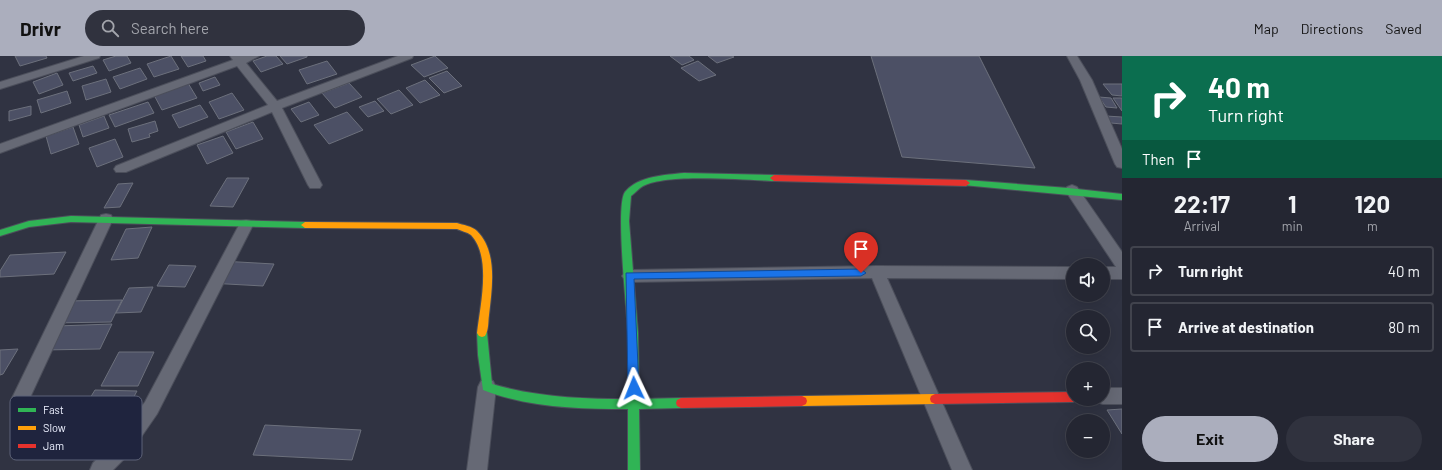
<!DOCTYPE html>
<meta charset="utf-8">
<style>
:root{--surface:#242632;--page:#30323e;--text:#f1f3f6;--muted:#a3a5ac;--line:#41434d;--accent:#abaebd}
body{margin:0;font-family:Barlow,sans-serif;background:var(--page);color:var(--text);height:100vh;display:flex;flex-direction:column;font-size:15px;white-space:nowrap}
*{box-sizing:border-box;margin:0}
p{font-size:13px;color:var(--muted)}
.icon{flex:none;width:22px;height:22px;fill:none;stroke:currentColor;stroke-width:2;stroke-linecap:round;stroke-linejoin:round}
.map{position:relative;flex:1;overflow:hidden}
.drawer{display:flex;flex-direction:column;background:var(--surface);width:320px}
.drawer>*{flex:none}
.hud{background:#0b6e4f;color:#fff;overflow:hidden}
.controls{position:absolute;left:1066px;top:202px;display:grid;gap:8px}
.controls a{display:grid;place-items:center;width:44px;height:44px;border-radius:50%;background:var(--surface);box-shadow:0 4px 16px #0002,0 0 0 1px var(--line);font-size:20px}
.pin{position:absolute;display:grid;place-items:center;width:34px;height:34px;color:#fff;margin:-41px -17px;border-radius:50% 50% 50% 0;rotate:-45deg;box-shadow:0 0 4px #0007}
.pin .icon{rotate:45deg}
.me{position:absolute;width:44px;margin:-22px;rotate:358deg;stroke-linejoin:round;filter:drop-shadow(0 0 3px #0008)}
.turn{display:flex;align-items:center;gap:14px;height:84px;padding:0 20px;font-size:18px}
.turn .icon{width:52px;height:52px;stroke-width:2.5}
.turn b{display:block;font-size:28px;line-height:34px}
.then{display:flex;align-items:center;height:38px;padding:0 20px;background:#0003;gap:8px;font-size:15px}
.eta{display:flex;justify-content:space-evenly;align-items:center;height:68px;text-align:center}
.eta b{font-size:24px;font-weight:700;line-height:28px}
.action{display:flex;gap:8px;margin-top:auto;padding:8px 20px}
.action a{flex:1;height:46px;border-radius:24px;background:var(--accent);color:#111;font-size:16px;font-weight:700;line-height:46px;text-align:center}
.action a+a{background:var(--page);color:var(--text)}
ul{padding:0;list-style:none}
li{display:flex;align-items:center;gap:12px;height:50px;margin:0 8px 6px;padding:0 12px;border:2px solid var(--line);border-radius:4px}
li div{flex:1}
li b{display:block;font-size:15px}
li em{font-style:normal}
header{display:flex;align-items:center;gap:24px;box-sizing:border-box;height:56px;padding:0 20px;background:var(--accent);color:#111}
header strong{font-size:19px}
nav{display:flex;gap:22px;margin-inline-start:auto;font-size:14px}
.search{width:280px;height:36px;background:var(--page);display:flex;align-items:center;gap:10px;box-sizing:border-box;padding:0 14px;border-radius:22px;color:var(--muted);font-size:15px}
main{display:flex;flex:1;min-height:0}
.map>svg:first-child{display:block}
.building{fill:#4c5065;stroke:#6c707c}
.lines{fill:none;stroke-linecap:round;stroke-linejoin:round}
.street-casing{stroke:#4c4f5b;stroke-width:2}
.fast-casing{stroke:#4c4f5b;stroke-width:2}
.slow-casing{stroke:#4c4f5b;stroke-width:2}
.jam-casing{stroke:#4c4f5b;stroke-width:2}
.street{fill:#666975;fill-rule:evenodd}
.fast{fill:#30b455;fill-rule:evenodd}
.slow{fill:#ff9f0a;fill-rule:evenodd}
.jam{fill:#e5322d;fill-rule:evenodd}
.route{fill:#1a73e8;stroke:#114b97}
.key{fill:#1f243e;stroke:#5d6278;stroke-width:1}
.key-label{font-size:11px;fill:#edf1ff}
</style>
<header>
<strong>Drivr</strong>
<div class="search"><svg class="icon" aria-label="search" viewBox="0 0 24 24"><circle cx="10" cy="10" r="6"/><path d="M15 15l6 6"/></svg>Search here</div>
<nav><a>Map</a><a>Directions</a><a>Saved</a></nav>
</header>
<main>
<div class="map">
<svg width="1122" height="414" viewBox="0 0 1122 414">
<rect width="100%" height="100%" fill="#303342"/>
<path class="building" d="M 15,0 L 46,0 L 47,2 L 20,10 Z
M 116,0 L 127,0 L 131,7 L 109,15 L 103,4 Z
M 171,0 L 179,13 L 154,21 L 147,8 Z
M 181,0 L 203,0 L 206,5 L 188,11 Z
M 267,0 L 276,0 L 283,8 L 261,16 L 253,5 Z
M 280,0 L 307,0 L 307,1 L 287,8 Z
M 435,0 L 448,12 L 424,21 L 411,9 Z
M 670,0 L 689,0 L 694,4 L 682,9 Z
M 708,0 L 732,0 L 734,1 L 717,7 Z
M 871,0 L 979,0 L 1035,112 L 902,101 Z
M 327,5 L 337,18 L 307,28 L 299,14 Z
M 698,5 L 716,19 L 699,25 L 681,12 Z
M 93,10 L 97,17 L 73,25 L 69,17 Z
M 140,12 L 147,23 L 120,33 L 113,21 Z
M 447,15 L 462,30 L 444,37 L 429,22 Z
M 57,17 L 63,29 L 39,38 L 33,26 Z
M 215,21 L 220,29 L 203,35 L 199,27 Z
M 106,23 L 111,36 L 86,44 L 82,30 Z
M 425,24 L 440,39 L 420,47 L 406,32 Z
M 188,27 L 197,42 L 162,54 L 154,39 Z
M 349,27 L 362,41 L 335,52 L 322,37 Z
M 1103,28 L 1122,28 L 1122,40 L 1112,39 Z
M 399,34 L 413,49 L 391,58 L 377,43 Z
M 67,35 L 71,47 L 41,57 L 37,44 Z
M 232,37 L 244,54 L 219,63 L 209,46 Z
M 1099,41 L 1111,42 L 1117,52 L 1106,51 Z
M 1113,42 L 1122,42 L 1122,55 Z
M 375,45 L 384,55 L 368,61 L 359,51 Z
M 148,46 L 154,57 L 115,71 L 109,59 Z
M 309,46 L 319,59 L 301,66 L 291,53 Z
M 200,49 L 208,61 L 179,72 L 172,59 Z
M 31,50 L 31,59 L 9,65 L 9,55 Z
M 347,56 L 363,74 L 329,88 L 314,69 Z
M 104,60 L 109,72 L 83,81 L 79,69 Z
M 1106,60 L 1122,61 L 1122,68 L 1111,67 Z
M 155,65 L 158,75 L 149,78 L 150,81 L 132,86 L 128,73 Z
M 253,66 L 263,83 L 236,93 L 226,76 Z
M 73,71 L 79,88 L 51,98 L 46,80 Z
M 223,80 L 233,97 L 207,108 L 197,89 Z
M 115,83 L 123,101 L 97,111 L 89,92 Z
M 227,122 L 249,122 L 233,151 L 210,150 Z
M 133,127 L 120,151 L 104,152 L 118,128 Z
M 152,171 L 138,202 L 111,204 L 126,173 Z
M 66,196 L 54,218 L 0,221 L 0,215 L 10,199 Z
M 221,205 L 274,208 L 263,230 L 209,227 Z
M 169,209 L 196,210 L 185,231 L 157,230 Z
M 153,231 L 141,256 L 116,257 L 129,232 Z
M 122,244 L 111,266 L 52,267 L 66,245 Z
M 112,268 L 100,293 L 43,294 L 57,270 Z
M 18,293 L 3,318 L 0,319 L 0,294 Z
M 119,296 L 154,296 L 138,330 L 101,330 Z
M 95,334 L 137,335 L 125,357 L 82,355 Z
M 1122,353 L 1122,378 L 1107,354 Z
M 265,369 L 361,374 L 352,404 L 253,399 Z"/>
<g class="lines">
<g class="street-casing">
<path id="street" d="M 84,0 L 100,0 L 99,2 L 0,33 L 0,26 Z
M 230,0 L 259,0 L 246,7 L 277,45 L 398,0 L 413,0 L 412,2 L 282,52 L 322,129 L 320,132 L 310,132 L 308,129 L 272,56 L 126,116 L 116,116 L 114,113 L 116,110 L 268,49 L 237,10 L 0,97 L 0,88 L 233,4 Z
M 1067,0 L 1077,0 L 1092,24 L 1122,93 L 1122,112 L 1117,111 L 1115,108 L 1080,24 Z
M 1072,129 L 1077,131 L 1122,196 L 1122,223 L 1103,223 L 1103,211 L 1116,211 L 1065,134 L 1067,131 Z
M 106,158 L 111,159 L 113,163 L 27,348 L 21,350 L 15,348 L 12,342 L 15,336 L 99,163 L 101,159 Z
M 246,164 L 251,165 L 253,169 L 157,358 L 130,397 L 113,414 L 90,414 L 93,407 L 116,385 L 145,346 L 239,169 L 241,165 Z
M 877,210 L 1073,211 L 1073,223 L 887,222 L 972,414 L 952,414 L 872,222 L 630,226 L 625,224 L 622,220 L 625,216 L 630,214 Z
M 487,323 L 493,325 L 496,331 L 487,414 L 467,414 L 478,331 L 481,325 Z
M 1103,332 L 1122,332 L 1122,348 L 1103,348 L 1097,346 L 1096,343 L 1103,343 Z"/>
</g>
<g class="fast-casing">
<path id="fast" d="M 684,117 L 774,119 L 778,122 L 774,125 C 744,124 668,117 643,130 C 639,132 635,137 631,140 L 629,165 L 638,277 L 639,343 L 681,342 L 685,344 L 686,347 L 685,350 L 681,352 L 639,353 L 640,414 L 628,414 L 628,353 C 579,353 530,352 483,334 L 478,299 L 477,277 L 479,274 L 482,273 L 485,274 L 487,277 L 492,328 C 537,341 582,343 628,343 C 628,321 629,298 628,276 C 627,254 615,149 625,136 C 638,120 665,119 684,117 Z
M 966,124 L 1068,132 L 1122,138 L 1122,144 L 963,129 L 962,127 Z
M 71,160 L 305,166 L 309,169 L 305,172 L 71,166 L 29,171 L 0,180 L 0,174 L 29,165 Z"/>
</g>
<g class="slow-casing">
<path id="slow" d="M 305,166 L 457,167 C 463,169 472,170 477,175 C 498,196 492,232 489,259 C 488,265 489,274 485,280 L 482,281 L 479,280 L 477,277 C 480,250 492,201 471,179 C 467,176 461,175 457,173 L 305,172 L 301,169 Z
M 935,338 L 939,340 L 940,343 L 939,346 L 935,348 L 802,350 L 798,348 L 797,345 L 798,342 L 802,340 Z"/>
</g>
<g class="jam-casing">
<path id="jam" d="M 774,119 L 966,124 L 970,127 L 966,130 L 774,125 L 770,122 Z
M 1073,336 L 1073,343 L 1077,343 L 1073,346 L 935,348 L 931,346 L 930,343 L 931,340 L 935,338 Z
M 802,340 L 806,342 L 807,345 L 806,348 L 802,350 L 681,352 L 677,350 L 676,347 L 677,344 L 681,342 Z"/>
</g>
<use href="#street" class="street"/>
<use href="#fast" class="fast"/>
<use href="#slow" class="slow"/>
<use href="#jam" class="jam"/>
</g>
<path class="route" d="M 861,213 L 866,217 L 861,220 L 634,223 L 639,332 L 637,335 L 634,336 L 630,335 L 628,332 L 626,217 Z"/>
<rect x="10" y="340" width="132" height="64" rx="6" class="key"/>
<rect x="18" y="352" width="18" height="4" fill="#30b455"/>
<rect x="18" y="370" width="18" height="4" fill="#ff9f0a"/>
<rect x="18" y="388" width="18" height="4" fill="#e5322d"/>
<g class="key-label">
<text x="43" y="358">Fast</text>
<text x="43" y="376">Slow</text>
<text x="43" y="394">Jam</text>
</g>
</svg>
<div class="controls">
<a><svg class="icon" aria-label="sound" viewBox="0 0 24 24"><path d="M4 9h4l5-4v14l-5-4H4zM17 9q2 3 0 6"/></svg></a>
<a><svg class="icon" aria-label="search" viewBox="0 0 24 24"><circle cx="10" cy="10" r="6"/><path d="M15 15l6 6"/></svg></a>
<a>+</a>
<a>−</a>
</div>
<div class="pin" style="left:861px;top:217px;background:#d93025"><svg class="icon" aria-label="arrive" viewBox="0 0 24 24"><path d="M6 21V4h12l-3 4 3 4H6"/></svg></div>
<svg class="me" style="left:634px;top:332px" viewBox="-20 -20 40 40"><path d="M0-17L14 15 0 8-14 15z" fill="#1a73e8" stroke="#fff" stroke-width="4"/></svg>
</div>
<section class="drawer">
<div class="hud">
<div class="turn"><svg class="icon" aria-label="right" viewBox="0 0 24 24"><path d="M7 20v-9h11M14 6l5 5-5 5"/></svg><div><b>40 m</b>Turn right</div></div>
<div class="then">Then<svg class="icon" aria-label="arrive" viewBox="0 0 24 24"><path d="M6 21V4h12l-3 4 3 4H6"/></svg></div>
</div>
<div class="eta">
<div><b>22:17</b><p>Arrival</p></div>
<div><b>1</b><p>min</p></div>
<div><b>120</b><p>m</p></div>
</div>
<ul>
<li><svg class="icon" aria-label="right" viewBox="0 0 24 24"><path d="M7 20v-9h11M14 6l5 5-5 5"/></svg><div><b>Turn right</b></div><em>40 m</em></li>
<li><svg class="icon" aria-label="arrive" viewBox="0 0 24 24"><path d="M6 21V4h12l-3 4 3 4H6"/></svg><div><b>Arrive at destination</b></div><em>80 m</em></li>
</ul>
<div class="action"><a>Exit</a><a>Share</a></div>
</section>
</main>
